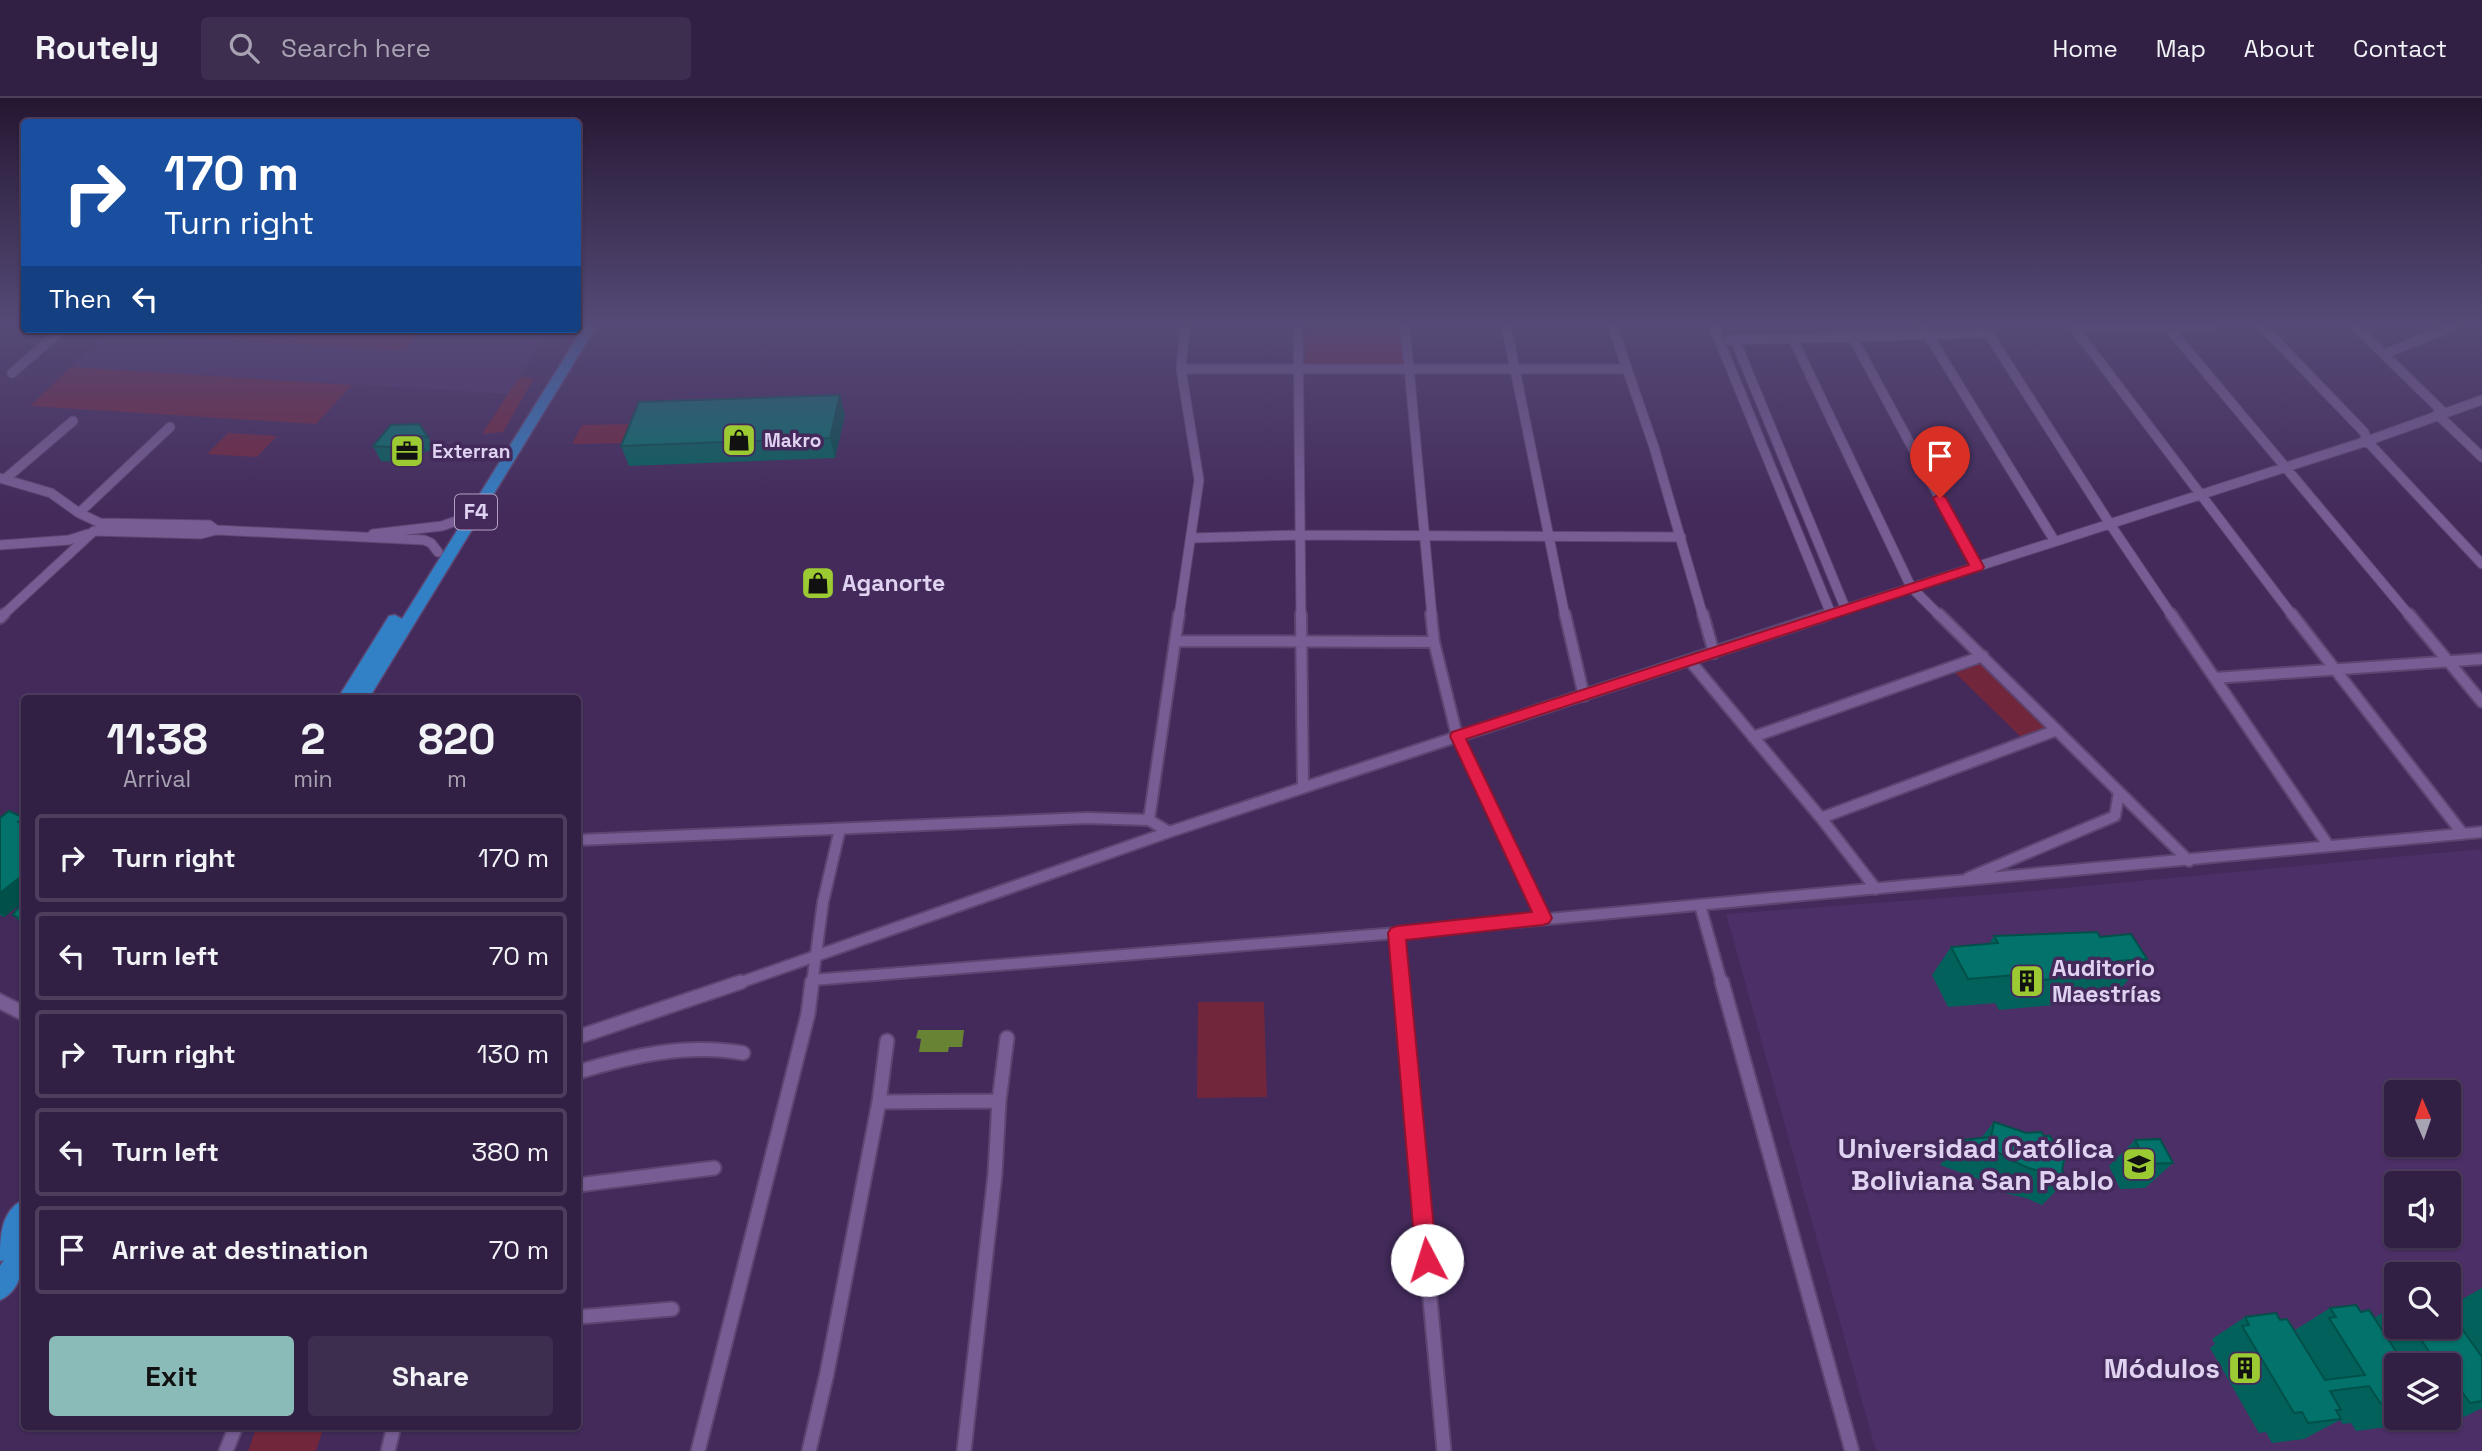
<!DOCTYPE html>
<meta charset="utf-8">
<style>
:root{--surface:#322044;--page:#3d2d4f;--text:#f1f3f6;--muted:#a8a3b2;--line:#4d3e5d;--accent:#8bbbb9}
body{margin:0;font-family:"Space Grotesk",sans-serif;background:var(--page);color:var(--text);height:100vh;display:flex;flex-direction:column;font-size:26px;white-space:nowrap}
*{box-sizing:border-box;margin:0}
p{font-size:23px;color:var(--muted)}
.icon{flex:none;width:38px;height:38px;fill:none;stroke:currentColor;stroke-width:2;stroke-linecap:round;stroke-linejoin:round}
.map{position:relative;flex:1;overflow:hidden}
.drawer{position:absolute;left:21px;top:597px;width:560px;height:735px;display:flex;flex-direction:column;background:var(--surface);border-radius:7px;box-shadow:0 2px 5px #0004,0 0 0 2px var(--line)}
.drawer>*{flex:none}
.top-card{position:absolute;left:21px;top:21px;width:560px;height:214px;border-radius:7px;box-shadow:0 2px 5px #0004,0 0 0 2px var(--line);background:#1a4fa0;color:#fff;overflow:hidden}
.needle{width:46px;rotate:358deg}
.controls{position:absolute;left:2384px;top:982px;display:grid;gap:14px}
.controls a{display:grid;place-items:center;width:77px;height:77px;border-radius:7px;background:var(--surface);box-shadow:0 2px 5px #0004,0 0 0 2px var(--line);font-size:35px}
.pin{position:absolute;display:grid;place-items:center;width:60px;height:60px;color:#fff;margin:-72px -30px;border-radius:50% 50% 50% 0;rotate:-45deg;box-shadow:0 0 7px #0007}
.pin .icon{rotate:45deg}
.me{position:absolute;width:77px;margin:-38px;rotate:355deg;stroke-linejoin:round;filter:drop-shadow(0 0 5px #0008)}
.turn{display:flex;align-items:center;gap:24px;height:147px;padding:0 28px;font-size:32px}
.turn .icon{width:91px;height:91px;stroke-width:2.5}
.turn b{display:block;font-size:49px;line-height:60px}
.then{display:flex;align-items:center;height:66px;padding:0 28px;background:#0003;gap:14px;font-size:26px}
.eta{display:flex;justify-content:space-evenly;align-items:center;height:119px;text-align:center}
.eta b{font-size:42px;font-weight:700;line-height:49px}
.button{display:flex;gap:14px;margin-top:auto;padding:14px 28px}
.button a{flex:1;height:80px;border-radius:7px;background:var(--accent);color:#111;font-size:28px;font-weight:700;line-height:80px;text-align:center}
.button a+a{background:var(--page);color:var(--text)}
ul{padding:0;list-style:none}
li{display:flex;align-items:center;gap:21px;height:88px;margin:0 14px 10px;padding:0 14px;border:4px solid var(--line);border-radius:7px}
li div{flex:1}
li b{display:block;font-size:26px}
li em{font-style:normal}
header{display:flex;align-items:center;gap:42px;box-sizing:border-box;height:98px;padding:0 35px;background:var(--surface);border-bottom:2px solid var(--line)}
header strong{font-size:33px}
nav{display:flex;gap:38px;margin-inline-start:auto;font-size:24px}
.search{width:490px;height:63px;background:var(--page);display:flex;align-items:center;gap:18px;box-sizing:border-box;padding:0 24px;border-radius:7px;color:var(--muted);font-size:26px}
.map>svg:first-child{display:block}
.built{fill:#4c2f67;fill-rule:evenodd}
.green{fill:#72263c}
.water{fill:#688334}
.lines{fill:none;stroke-linecap:round;stroke-linejoin:round}
.minor-far2-casing{stroke:#5c4671;stroke-width:11}
.minor-far1-casing{stroke:#5c4671;stroke-width:14}
.minor-casing{stroke:#5c4671;stroke-width:17}
.tertiary-casing{stroke:#5c4671;stroke-width:4}
.trunk-casing{stroke:#5c4671;stroke-width:3}
.minor-far2{stroke:#775d93;stroke-width:9}
.minor-far1{stroke:#775d93;stroke-width:10}
.minor{stroke:#775d93;stroke-width:13}
.tertiary{fill:#775d93;fill-rule:evenodd}
.trunk{fill:#3280c6;fill-rule:evenodd}
.wall{fill:#02625b}
.shaded-wall{fill:#01504a}
.building{fill:#02726a;stroke:#01504a;stroke-width:2}
.route{fill:#e11d48;stroke:#92132f;stroke-width:2}
.labels{text-anchor:middle;stroke-width:7;stroke-linejoin:round;paint-order:stroke}
.far-poi-label{font-size:19px;font-weight:bold;fill:#e0d2f1;stroke:#432a5b;text-anchor:start}
.shield{fill:#432a5b;stroke:#b1a0c4;stroke-width:2}
.shield-label{font-size:21px;font-weight:bold;fill:#e0d2f1}
.poi-label{font-size:23px;font-weight:bold;fill:#e0d2f1;stroke:#432a5b;text-anchor:start}
.near-poi-label{font-size:28px;font-weight:bold;fill:#e0d2f1;stroke:#432a5b;text-anchor:end}
</style>
<header>
<strong>Routely</strong>
<div class="search"><svg class="icon" aria-label="search" viewBox="0 0 24 24"><circle cx="10" cy="10" r="6"/><path d="M15 15l6 6"/></svg>Search here</div>
<nav><a>Home</a><a>Map</a><a>About</a><a>Contact</a></nav>
</header>
<div class="map">
<svg width="2482" height="1353" viewBox="0 0 2482 1353">
<rect width="100%" height="100%" fill="#432a5b"/>
<path class="built" d="M 421,231 L 550,231 L 508,296 L 71,269 L 109,234 L 405,253 Z
M 2482,751 L 2482,1353 L 1876,1353 L 1726,816 L 2010,795 ZM 2396,994 L 2448,994 L 2448,1046 L 2396,1046 ZM 2396,1085 L 2448,1085 L 2448,1138 L 2396,1138 ZM 2396,1176 L 2448,1176 L 2448,1228 L 2396,1228 ZM 2396,1267 L 2448,1267 L 2448,1320 L 2396,1320 Z"/>
<path class="green" d="M 1305,227 L 1399,227 L 1405,266 L 1403,269 L 1305,267 Z
M 113,231 L 421,231 L 405,253 L 109,234 Z
M 71,269 L 352,287 L 316,326 L 30,308 Z
M 519,279 L 534,280 L 503,334 L 482,336 Z
M 637,326 L 628,345 L 572,346 L 582,327 Z
M 228,335 L 277,338 L 257,359 L 207,356 Z
M 1976,565 L 1985,566 L 2048,630 L 2023,641 L 1952,572 Z
M 1198,904 L 1264,904 L 1267,999 L 1197,1000 Z
M 257,1328 L 324,1328 L 316,1353 L 248,1353 Z"/>
<path class="water" d="M 918,932 L 964,932 L 962,949 L 949,949 L 948,954 L 919,954 L 921,941 L 916,940 Z"/>
<g class="lines">
<g class="minor-far2-casing">
<path id="minor-far2" d="M 1298,227 L 1301,518
M 1405,227 L 1432,518
M 1506,227 L 1565,518
M 1612,227 L 1654,349 L 1703,518
M 1713,227 L 1831,516
M 1922,227 L 2054,442
M 1983,227 L 2110,426 L 2172,518
M 2072,227 L 2293,518
M 2261,227 L 2364,334 L 2367,343 L 2482,466
M 2354,227 L 2443,314
M 2168,229 L 2410,518
M 2075,230 L 2213,227
M 1853,240 L 1977,469
M 1793,241 L 1911,489 L 1940,518
M 1729,242 L 1988,235
M 1735,242 L 1846,512
M 2385,256 L 2455,227
M 1181,271 L 1625,271
M 12,275 L 63,231
M 2437,316 L 2482,359
M 0,380 L 51,395 L 79,415 L 100,425 L 209,427 L 216,432
M 5,381 L 73,323
M 79,415 L 170,329
M 373,436 L 442,428 L 459,422
M 1192,440 L 1301,437 L 1681,439
M 0,447 L 69,442 L 88,436
M 2,518 L 94,433 L 201,436 L 216,432 L 424,442 L 431,445 L 438,454
M 1179,518 L 1199,382 L 1181,271 L 1185,227
M 1824,518 L 2367,343 L 2482,302"/>
</g>
<g class="minor-far1-casing">
<path id="minor-far1" d="M 1301,516 L 1303,690
M 1431,516 L 1434,544 L 1457,638 L 1543,820
M 1565,516 L 1584,598
M 1703,516 L 1714,555
M 1939,516 L 2189,763
M 2171,516 L 2328,747
M 2292,516 L 2463,736
M 2409,516 L 2482,604
M 0,520 L 4,516
M 1177,543 L 1434,544
M 1690,563 L 1821,720 L 1876,791
M 2215,580 L 2482,561
M 1753,639 L 1983,558
M 1821,720 L 2057,632
M 1149,722 L 1179,516
M 578,742 L 1087,720 L 1149,722 L 1169,734
M 1968,780 L 2115,718 L 2119,694
M 1700,807 L 1722,886
M 1397,835 L 1402,886
M 812,882 L 1397,835 L 2482,734
M 736,886 L 1169,734 L 1829,516
M 812,886 L 823,804 L 840,731"/>
</g>
<g class="minor-casing">
<path id="minor" d="M 1401,884 L 1444,1353
M 1722,884 L 1852,1353
M 578,939 L 741,884
M 578,974 C 631,958 687,945 743,955
M 999,1003 L 1007,940
M 879,1004 L 887,943
M 578,1087 L 714,1070
M 578,1219 L 672,1211
M 226,1353 L 236,1328
M 388,1353 L 394,1328
M 698,1353 L 808,916 L 812,884
M 809,1353 L 827,1275 L 879,1004 L 999,1003 L 995,1076 L 964,1353"/>
</g>
<g class="tertiary-casing">
<path id="tertiary" d="M 0,896 L 24,908 L 24,923 L 0,911 Z"/>
</g>
<g class="trunk-casing">
<path id="trunk" d="M 585,227 L 597,227 L 369,600 L 338,600 L 389,518 L 395,517 L 402,521 Z
M 24,1102 L 24,1133 L 20,1140 L 24,1139 C 24,1161 24,1192 0,1202 L 0,1168 L 4,1162 L 0,1163 C 0,1141 0,1112 24,1102 Z"/>
</g>
<use href="#minor-far2" class="minor-far2"/>
<use href="#minor-far1" class="minor-far1"/>
<use href="#minor" class="minor"/>
<use href="#tertiary" class="tertiary"/>
<use href="#trunk" class="trunk"/>
</g>
<path class="wall" d="M 497,231 L 543,231 L 537,239 L 499,237 Z
M 845,317 L 835,360 L 629,368 L 621,348 Z
M 391,327 L 428,339 L 435,353 L 426,353 L 415,365 L 381,363 L 373,348 Z
M 0,720 L 24,720 L 24,828 L 13,817 L 24,803 L 4,819 L 0,817 Z
M 1994,838 L 2100,839 L 2147,861 L 2122,889 L 2104,891 L 2098,897 L 2058,901 L 2053,907 L 1999,912 L 1995,905 L 1948,909 L 1932,877 L 1951,849 L 1989,846 Z
M 1994,1024 L 2026,1035 L 2062,1072 L 2067,1082 L 2042,1107 L 2026,1100 L 2004,1095 L 1982,1085 L 1981,1082 L 1940,1067 L 1961,1042 L 1981,1040 Z
M 2135,1042 L 2173,1065 L 2145,1090 L 2120,1091 L 2109,1068 Z
M 2482,1190 L 2482,1310 L 2460,1321 L 2429,1325 L 2425,1320 L 2448,1320 L 2448,1267 L 2396,1267 L 2396,1320 L 2406,1320 L 2386,1329 L 2356,1333 L 2351,1325 L 2343,1326 L 2340,1322 L 2304,1341 L 2272,1345 L 2266,1334 L 2259,1335 L 2210,1250 L 2215,1246 L 2212,1241 L 2245,1219 L 2280,1222 L 2298,1239 L 2299,1238 L 2295,1232 L 2330,1210 L 2361,1214 L 2374,1220 L 2396,1207 L 2396,1228 L 2448,1228 L 2448,1209 Z"/>
<path class="shaded-wall" d="M 533,231 L 543,231 L 537,239 Z
M 840,297 L 845,317 L 835,360 L 830,340 Z
M 418,338 L 426,353 L 415,365 L 407,350 Z
M 24,720 L 24,730 L 18,724 Z
M 19,780 L 24,785 L 24,803 L 4,819 L 0,815 L 0,795 Z"/>
<path class="building" d="M 840,297 L 830,340 L 621,348 L 639,304 Z
M 419,326 L 428,339 L 418,338 L 407,350 L 373,348 L 391,327 Z
M 9,713 L 24,720 L 18,724 L 24,727 L 24,783 L 19,780 L 0,795 L 0,720 Z
M 24,802 L 24,823 L 13,817 Z
M 2097,834 L 2100,839 L 2131,836 L 2147,861 L 2118,863 L 2121,870 L 2072,873 L 2075,879 L 2020,884 L 2016,877 L 1968,881 L 1951,849 L 1998,845 L 1994,838 Z
M 1994,1024 L 2026,1035 L 2041,1034 L 2044,1038 L 2050,1038 L 2064,1063 L 2062,1072 L 2067,1082 L 2050,1075 L 2028,1070 L 2005,1059 L 2004,1057 L 1961,1042 L 1991,1039 Z
M 2160,1041 L 2173,1065 L 2147,1066 L 2135,1042 Z
M 2356,1207 L 2361,1214 L 2369,1212 L 2405,1267 L 2396,1267 L 2396,1313 L 2390,1305 L 2381,1306 L 2369,1288 L 2330,1293 L 2341,1312 L 2336,1312 L 2341,1321 L 2308,1325 L 2302,1314 L 2294,1315 L 2242,1228 L 2249,1227 L 2245,1219 L 2276,1215 L 2280,1222 L 2287,1221 L 2325,1282 L 2365,1277 L 2329,1220 L 2336,1219 L 2330,1210 Z
M 2448,1211 L 2482,1259 L 2482,1303 L 2470,1305 L 2463,1295 L 2456,1296 L 2448,1283 L 2448,1267 L 2438,1267 L 2412,1228 L 2448,1228 Z"/>
<linearGradient id="sky" x2="0" y2="1"><stop stop-color="#251732"/><stop offset="0.54" stop-color="#554a77"/><stop offset="1" stop-color="#554a77" stop-opacity="0"/></linearGradient>
<rect width="2482" height="417" fill="url(#sky)"/>
<path class="route" d="M 1940,396 L 1946,400 L 1984,469 L 1982,472 L 1466,641 L 1552,820 L 1549,825 L 1543,827 L 1406,842 L 1437,1162 L 1434,1170 L 1427,1173 L 1419,1170 L 1416,1162 L 1388,835 L 1391,830 L 1397,828 L 1532,814 L 1450,638 L 1452,634 L 1969,467 L 1933,400 Z"/>
<defs>
<g id="shop-square" transform="scale(1.75)"><rect x="-9" y="-9" width="18" height="18" rx="4" fill="#9cca32" stroke="#432a5b"/><path d="M-5-2.5h2.3a2.7 3.5 0 0 1 5.4 0H5L5.5 6h-11ZM-1.5-2.5h3a1.5 2.3 0 0 0-3 0Z" fill="#111"/></g>
<g id="office-square" transform="scale(1.75)"><rect x="-9" y="-9" width="18" height="18" rx="4" fill="#9cca32" stroke="#432a5b"/><path d="M-6-3h4V-5.5h4V-3h4V5H-6ZM-1-4.5V-3h2v-1.5ZM-6 0V1H6V0Z" fill="#111"/></g>
<g id="building-square" transform="scale(1.75)"><rect x="-9" y="-9" width="18" height="18" rx="4" fill="#9cca32" stroke="#432a5b"/><path d="M-4-6H4V6H1V3H-1V6H-4ZM-2.5-4.3h1.7v1.8h-1.7ZM.8-4.3h1.7v1.8H.8ZM-2.5-1h1.7V.8h-1.7ZM.8-1h1.7V.8H.8Z" fill="#111"/></g>
<g id="university-square" transform="scale(1.75)"><rect x="-9" y="-9" width="18" height="18" rx="4" fill="#9cca32" stroke="#432a5b"/><path d="M0-5L7-2L0 1L-7-2ZM-4 1L0 2.5L4 1V4Q0 6-4 4Z" fill="#111"/></g>
</defs>
<g fill-rule="evenodd">
<use href="#shop-square" x="739" y="342"/>
<use href="#office-square" x="407" y="353"/>
<use href="#shop-square" x="818" y="485"/>
<use href="#building-square" x="2027" y="883"/>
<use href="#university-square" x="2139" y="1066"/>
<use href="#building-square" x="2245" y="1270"/>
</g>
<g class="labels">
<g class="far-poi-label">
<text x="764" y="349">Makro</text>
<text x="432" y="360">Exterran</text>
</g>
<rect class="shield" x="455" y="396.5" width="42" height="35" rx="5"/>
<g class="shield-label">
<text x="476" y="421">F4</text>
</g>
<g class="poi-label">
<text x="842" y="493">Aganorte</text>
<text x="2052" y="878">Auditorio<tspan x="2052" dy="26">Maestrías</tspan></text>
</g>
<g class="near-poi-label">
<text x="2114" y="1060">Universidad Católica<tspan x="2114" dy="32">Boliviana San Pablo</tspan></text>
<text x="2220" y="1280">Módulos</text>
</g>
</g>
</svg>
<div class="controls">
<a><svg class="needle" viewBox="-14 -14 28 28"><path d="M0-13l5 13h-10z" fill="#e53935"/><path d="M0 13l5-13h-10z" fill="#a8a3b2"/></svg></a>
<a><svg class="icon" aria-label="sound" viewBox="0 0 24 24"><path d="M4 9h4l5-4v14l-5-4H4zM17 9q2 3 0 6"/></svg></a>
<a><svg class="icon" aria-label="search" viewBox="0 0 24 24"><circle cx="10" cy="10" r="6"/><path d="M15 15l6 6"/></svg></a>
<a><svg class="icon" aria-label="layers" viewBox="0 0 24 24"><path d="M12 4l9 5-9 5-9-5zM3 14l9 5 9-5"/></svg></a>
</div>
<div class="pin" style="left:1940px;top:400px;background:#d93025"><svg class="icon" aria-label="arrive" viewBox="0 0 24 24"><path d="M6 21V4h12l-3 4 3 4H6"/></svg></div>
<svg class="me" style="left:1427px;top:1162px" viewBox="-20 -20 40 40"><circle r="19" fill="#fff"/><path d="M0-13L10 11 0 6-10 11z" fill="#e11d48"/></svg>
<div class="top-card">
<div class="turn"><svg class="icon" aria-label="right" viewBox="0 0 24 24"><path d="M7 20v-9h11M14 6l5 5-5 5"/></svg><div><b>170 m</b>Turn right</div></div>
<div class="then">Then<svg class="icon" aria-label="left" viewBox="0 0 24 24"><path d="M17 20v-9H6M10 6l-5 5 5 5"/></svg></div>
</div>
<section class="drawer">
<div class="eta">
<div><b>11:38</b><p>Arrival</p></div>
<div><b>2</b><p>min</p></div>
<div><b>820</b><p>m</p></div>
</div>
<ul>
<li><svg class="icon" aria-label="right" viewBox="0 0 24 24"><path d="M7 20v-9h11M14 6l5 5-5 5"/></svg><div><b>Turn right</b></div><em>170 m</em></li>
<li><svg class="icon" aria-label="left" viewBox="0 0 24 24"><path d="M17 20v-9H6M10 6l-5 5 5 5"/></svg><div><b>Turn left</b></div><em>70 m</em></li>
<li><svg class="icon" aria-label="right" viewBox="0 0 24 24"><path d="M7 20v-9h11M14 6l5 5-5 5"/></svg><div><b>Turn right</b></div><em>130 m</em></li>
<li><svg class="icon" aria-label="left" viewBox="0 0 24 24"><path d="M17 20v-9H6M10 6l-5 5 5 5"/></svg><div><b>Turn left</b></div><em>380 m</em></li>
<li><svg class="icon" aria-label="arrive" viewBox="0 0 24 24"><path d="M6 21V4h12l-3 4 3 4H6"/></svg><div><b>Arrive at destination</b></div><em>70 m</em></li>
</ul>
<div class="button"><a>Exit</a><a>Share</a></div>
</section>
</div>
